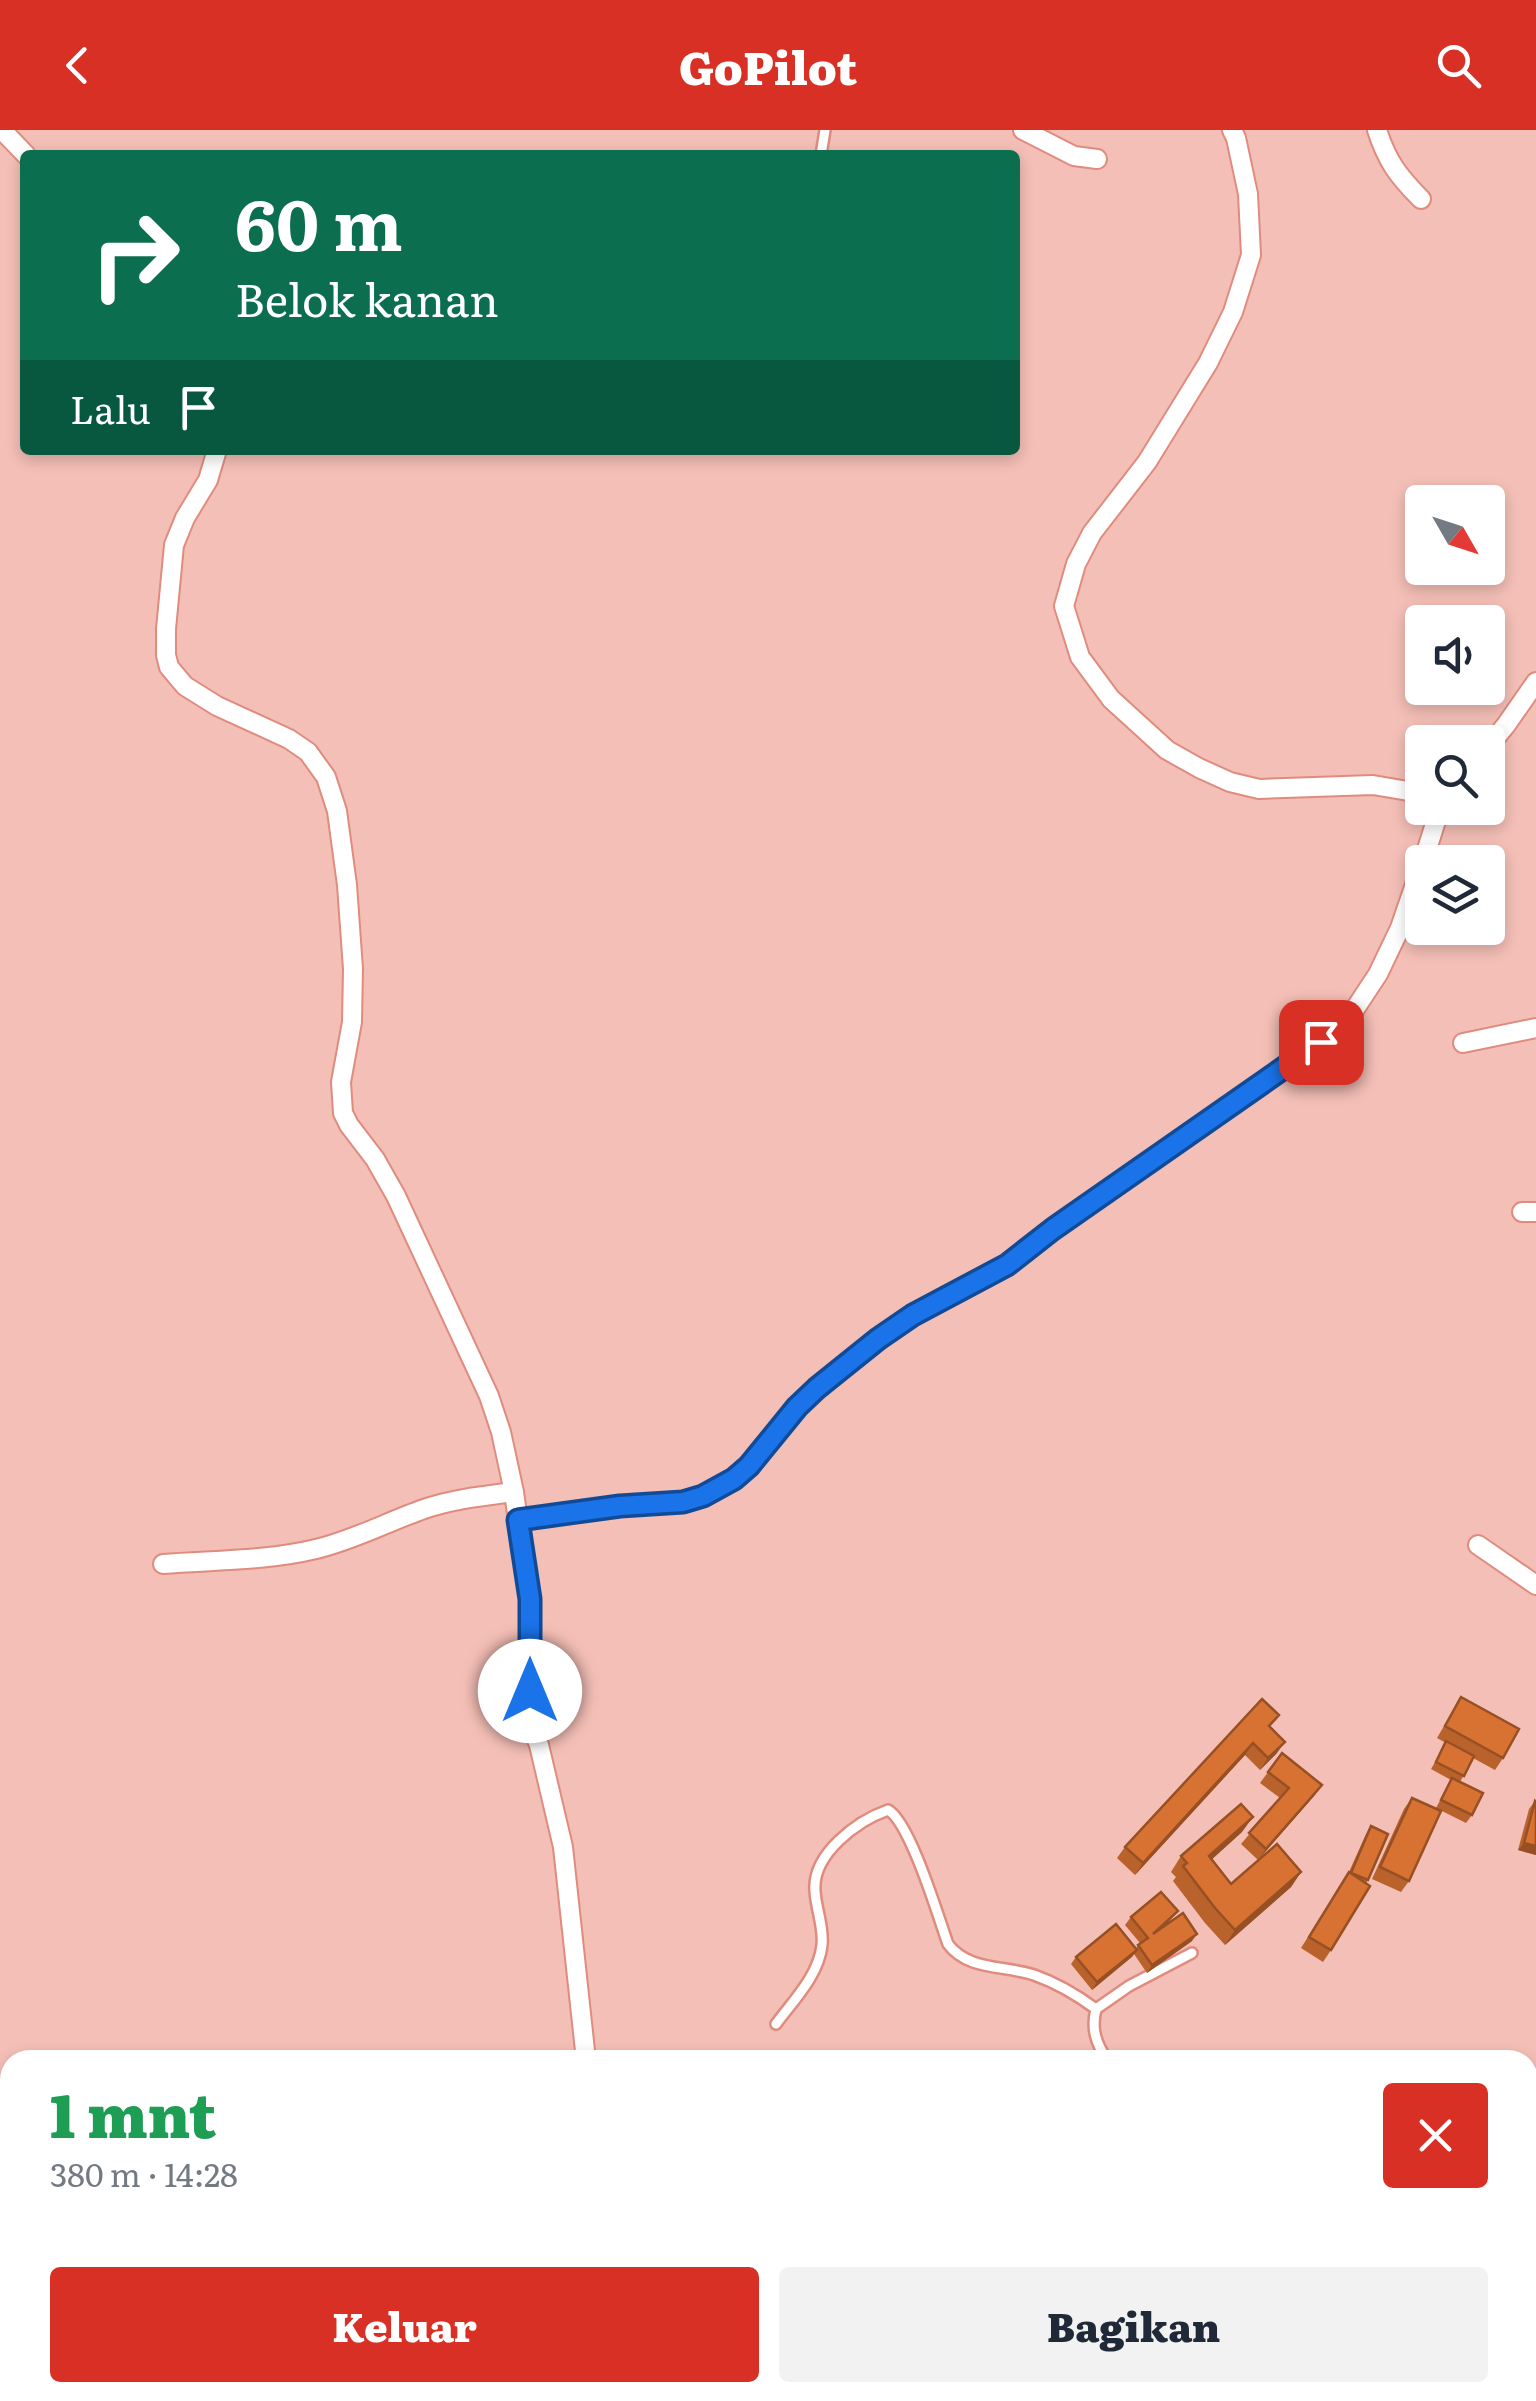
<!DOCTYPE html>
<html lang="id">
<meta charset="utf-8">
<style>
:root{--surface:#fff;--page:#f2f2f3;--text:#1f2937;--muted:#747a83;--accent:#d93025}
body{margin:0;font-family:Literata,serif;background:var(--page);color:var(--text);height:100vh;display:flex;flex-direction:column;font-size:38px;white-space:nowrap}
*{box-sizing:border-box;margin:0}
p{font-size:32px;color:var(--muted)}
.icon{flex:none;width:55px;height:55px;fill:none;stroke:currentColor;stroke-width:2;stroke-linecap:round;stroke-linejoin:round}
.map{position:relative;flex:1;overflow:hidden}
.panel{position:absolute;left:0px;top:1920px;width:1538px;height:352px;display:flex;flex-direction:column;background:var(--surface);border-radius:30px 30px 0 0;box-shadow:0 5px 15px #0003}
.panel>*{flex:none}
.hud{position:absolute;left:20px;top:20px;width:1000px;height:305px;border-radius:10px;box-shadow:0 5px 15px #0003;background:#0b6e4f;color:#fff;overflow:hidden}
.needle{width:65px;rotate:129deg}
.buttons{position:absolute;left:1405px;top:355px;display:grid;gap:20px}
.buttons a{display:grid;place-items:center;width:100px;height:100px;border-radius:10px;background:var(--surface);box-shadow:0 5px 15px #0003;font-size:50px}
.pin{position:absolute;display:grid;place-items:center;width:85px;height:85px;color:#fff;margin:-42px;border-radius:20px;box-shadow:0 5px 15px #0006}
.me{position:absolute;width:110px;margin:-55px;rotate:0deg;stroke-linejoin:round;filter:drop-shadow(0 0 8px #0008)}
.turn{display:flex;align-items:center;gap:35px;height:210px;padding:0 50px;font-size:45px}
.turn .icon{width:130px;height:130px;stroke-width:2.5}
.turn b{display:block;font-size:70px;line-height:85px}
.then{display:flex;align-items:center;height:95px;padding:0 50px;background:#0003;gap:20px;font-size:38px}
.round{display:grid;place-items:center;flex:none;width:105px;height:105px;border-radius:10px;background:var(--page)}
.summary{display:flex;align-items:center;justify-content:space-between;height:170px;padding:0 50px}
h1{font-size:60px;font-weight:800;line-height:75px;color:#1e9e55}
.action{display:flex;gap:20px;margin-top:auto;padding:20px 50px}
.action a{flex:1;height:115px;border-radius:10px;background:var(--accent);color:#fff;font-size:40px;font-weight:800;line-height:115px;text-align:center}
.action a+a{background:var(--page);color:var(--text)}
header{display:flex;justify-content:space-between;align-items:center;height:130px;padding:0 50px;background:var(--accent);color:#fff;font-size:45px;font-weight:800}
.map>svg:first-child{display:block}
.lines{fill:none;stroke-linecap:round;stroke-linejoin:round}
.lane-casing{stroke:#df8c7f;stroke-width:14}
.street-casing{stroke:#df8c7f;stroke-width:22}
.lane{stroke:#fff;stroke-width:9}
.street{stroke:#fff;stroke-width:18}
.wall{fill:#ba622c}
.shaded-wall{fill:#975024}
.building{fill:#d87233;stroke:#975024;stroke-width:2.5}
.route-casing{stroke:#114b97;stroke-width:25}
.route{stroke:#1a73e8;stroke-width:18}
</style>
<header><svg class="icon" aria-label="back" viewBox="0 0 24 24"><path d="M15 5l-7 7 7 7"/></svg>GoPilot<svg class="icon" aria-label="search" viewBox="0 0 24 24"><circle cx="10" cy="10" r="6"/><path d="M15 15l6 6"/></svg></header>
<div class="map">
<svg width="1536" height="2271" viewBox="0 0 1536 2271">
<rect width="100%" height="100%" fill="#f4bfb6"/>
<g class="lines">
<g class="lane-casing">
<path id="lane" d="M 821,25 L 825,0
M 776,1894 C 793,1871 819,1845 822,1815 C 824,1797 816,1779 815,1761 C 812,1724 857,1691 888,1680 C 910,1692 938,1786 948,1814 C 968,1841 1004,1835 1034,1845 C 1057,1853 1077,1865 1096,1879
M 1107,1930 C 1096,1913 1091,1899 1096,1879 L 1129,1856 L 1192,1823
M 1528,2144 L 1536,2147"/>
</g>
<g class="street-casing">
<path id="street" d="M 2,0 L 26,25
M 1023,0 L 1074,26 L 1097,29
M 1232,0 L 1236,8 L 1248,64 L 1251,125 L 1233,182 L 1208,233 L 1147,332 L 1092,403 L 1076,434 L 1064,476 L 1080,527 L 1111,569 L 1167,620 L 1199,638 L 1230,652 L 1259,659 L 1373,655 L 1414,662 L 1422,666
M 1377,0 C 1387,31 1398,46 1421,69
M 217,320 L 208,350 L 185,388 L 174,415 L 166,499 L 166,525 L 169,537 L 185,556 L 217,576 L 289,609 L 308,622 L 326,647 L 337,681 L 347,755 L 353,839 L 352,892 L 341,952 L 343,983 L 349,995 L 375,1029 L 396,1066 L 489,1266 L 501,1302 L 514,1362 L 529,1469 L 531,1594 L 539,1615 L 563,1717 L 586,1930
M 1488,617 L 1506,595 L 1536,552
M 1423,732 L 1440,678
M 1463,913 L 1536,898
M 1522,1082 L 1536,1082
M 518,1390 L 620,1376 L 683,1372 L 703,1366 L 719,1358 L 749,1336 L 797,1277 L 847,1233 L 913,1185 L 1007,1135 L 1053,1099 L 1345,894 L 1378,844 L 1400,798 L 1422,734
M 1478,1415 L 1536,1455
M 163,1434 C 214,1430 266,1431 316,1419 C 354,1410 387,1392 424,1379 C 453,1369 483,1366 514,1362
M 613,2262 L 614,2271"/>
</g>
<use href="#lane" class="lane"/>
<use href="#street" class="street"/>
</g>
<path class="wall" d="M 1461,1567 L 1503,1628 L 1495,1640 L 1473,1628 L 1460,1652 L 1472,1685 L 1466,1693 L 1436,1678 L 1451,1650 L 1431,1639 L 1446,1613 L 1437,1608 Z
M 1270,1597 L 1277,1623 L 1260,1640 L 1245,1625 L 1135,1745 L 1117,1728 L 1125,1717 Z
M 1282,1623 L 1322,1655 L 1314,1666 L 1258,1730 L 1241,1714 L 1280,1668 L 1260,1653 Z
M 1412,1668 L 1409,1751 L 1401,1762 L 1372,1749 L 1404,1679 Z
M 1535,1671 L 1536,1725 L 1518,1720 L 1529,1679 Z
M 1371,1696 L 1368,1750 L 1331,1820 L 1323,1832 L 1301,1818 L 1349,1742 L 1366,1704 Z
M 1242,1702 L 1212,1729 L 1231,1754 L 1301,1742 L 1291,1757 L 1225,1815 L 1205,1793 L 1173,1751 L 1176,1747 L 1171,1742 L 1181,1726 Z
M 1178,1781 L 1167,1794 L 1192,1811 L 1147,1843 L 1134,1824 L 1092,1860 L 1071,1834 L 1076,1827 L 1136,1818 L 1140,1813 L 1125,1795 L 1131,1787 Z
M 1536,2217 L 1536,2271 L 1519,2264 L 1519,2262 L 1528,2262 L 1528,2240 Z
M 1187,2262 L 1223,2262 L 1221,2271 L 1185,2271 Z
M 1352,2262 L 1426,2262 L 1420,2271 L 1401,2271 L 1390,2264 L 1388,2271 L 1350,2271 Z"/>
<path class="shaded-wall" d="M 1285,1612 L 1277,1623 L 1260,1640 L 1268,1628 Z
M 1253,1613 L 1245,1625 L 1135,1745 L 1143,1733 Z
M 1322,1655 L 1314,1666 L 1258,1730 L 1266,1719 Z
M 1253,1687 L 1242,1702 L 1199,1741 L 1209,1726 Z
M 1524,1713 L 1536,1716 L 1536,1725 L 1518,1720 Z
M 1301,1742 L 1291,1757 L 1225,1815 L 1235,1800 Z
M 1197,1804 L 1192,1811 L 1147,1843 L 1152,1835 Z
M 1137,1820 L 1132,1827 L 1092,1860 L 1097,1852 Z
M 1529,2249 L 1536,2252 L 1536,2271 L 1519,2264 L 1520,2262 L 1528,2262 L 1528,2252 Z"/>
<path class="building" d="M 1461,1567 L 1519,1599 L 1503,1628 L 1445,1596 Z
M 1262,1569 L 1279,1585 L 1269,1596 L 1285,1612 L 1268,1628 L 1253,1613 L 1143,1733 L 1125,1717 Z
M 1446,1611 L 1474,1626 L 1464,1646 L 1436,1632 Z
M 1282,1623 L 1322,1655 L 1266,1719 L 1249,1703 L 1289,1658 L 1268,1642 Z
M 1452,1648 L 1483,1663 L 1472,1685 L 1441,1670 Z
M 1412,1668 L 1441,1681 L 1409,1751 L 1380,1737 Z
M 1535,1671 L 1536,1672 L 1536,1716 L 1524,1713 Z
M 1241,1674 L 1253,1687 L 1209,1726 L 1231,1754 L 1277,1714 L 1301,1742 L 1235,1800 L 1215,1778 L 1183,1736 L 1187,1733 L 1181,1726 Z
M 1371,1696 L 1388,1704 L 1368,1750 L 1351,1743 Z
M 1349,1742 L 1370,1756 L 1331,1820 L 1309,1807 Z
M 1161,1762 L 1178,1781 L 1153,1804 L 1183,1783 L 1197,1804 L 1152,1835 L 1138,1815 L 1148,1808 L 1131,1787 Z
M 1116,1794 L 1137,1820 L 1097,1852 L 1076,1827 Z
M 1536,2231 L 1536,2252 L 1529,2249 Z
M 1192,2262 L 1223,2262 L 1221,2271 L 1190,2271 Z
M 1358,2262 L 1390,2262 L 1388,2271 L 1356,2271 Z
M 1405,2262 L 1426,2262 L 1420,2271 L 1417,2271 Z
M 1431,2262 L 1476,2262 L 1488,2271 L 1425,2271 Z"/>
<g class="lines">
<g class="route-casing">
<path id="route" d="M 530,1561 L 530,1469 L 518,1390 L 620,1376 L 683,1372 L 703,1366 L 734,1349 L 749,1336 L 797,1277 L 817,1258 L 878,1209 L 913,1185 L 1007,1135 L 1053,1099 L 1321,912"/>
</g>
<use href="#route" class="route"/>
</g>
</svg>
<div class="buttons">
<a><svg class="needle" viewBox="-14 -14 28 28"><path d="M0-13l5 13h-10z" fill="#e53935"/><path d="M0 13l5-13h-10z" fill="#747a83"/></svg></a>
<a><svg class="icon" aria-label="sound" viewBox="0 0 24 24"><path d="M4 9h4l5-4v14l-5-4H4zM17 9q2 3 0 6"/></svg></a>
<a><svg class="icon" aria-label="search" viewBox="0 0 24 24"><circle cx="10" cy="10" r="6"/><path d="M15 15l6 6"/></svg></a>
<a><svg class="icon" aria-label="layers" viewBox="0 0 24 24"><path d="M12 4l9 5-9 5-9-5zM3 14l9 5 9-5"/></svg></a>
</div>
<div class="pin" style="left:1321px;top:912px;background:#d93025"><svg class="icon" aria-label="arrive" viewBox="0 0 24 24"><path d="M6 21V4h12l-3 4 3 4H6"/></svg></div>
<svg class="me" style="left:530px;top:1561px" viewBox="-20 -20 40 40"><circle r="19" fill="#fff"/><path d="M0-13L10 11 0 6-10 11z" fill="#1a73e8"/></svg>
<div class="hud">
<div class="turn"><svg class="icon" aria-label="right" viewBox="0 0 24 24"><path d="M7 20v-9h11M14 6l5 5-5 5"/></svg><div><b>60 m</b>Belok kanan</div></div>
<div class="then">Lalu<svg class="icon" aria-label="arrive" viewBox="0 0 24 24"><path d="M6 21V4h12l-3 4 3 4H6"/></svg></div>
</div>
<section class="panel">
<div class="summary"><div><h1>1 mnt</h1><p>380 m · 14:28</p></div><a class="round" style="background:#d93025;color:#fff"><svg class="icon" aria-label="close" viewBox="0 0 24 24"><path d="M6 6l12 12M18 6L6 18"/></svg></a></div>
<div class="action"><a>Keluar</a><a>Bagikan</a></div>
</section>
</div>
